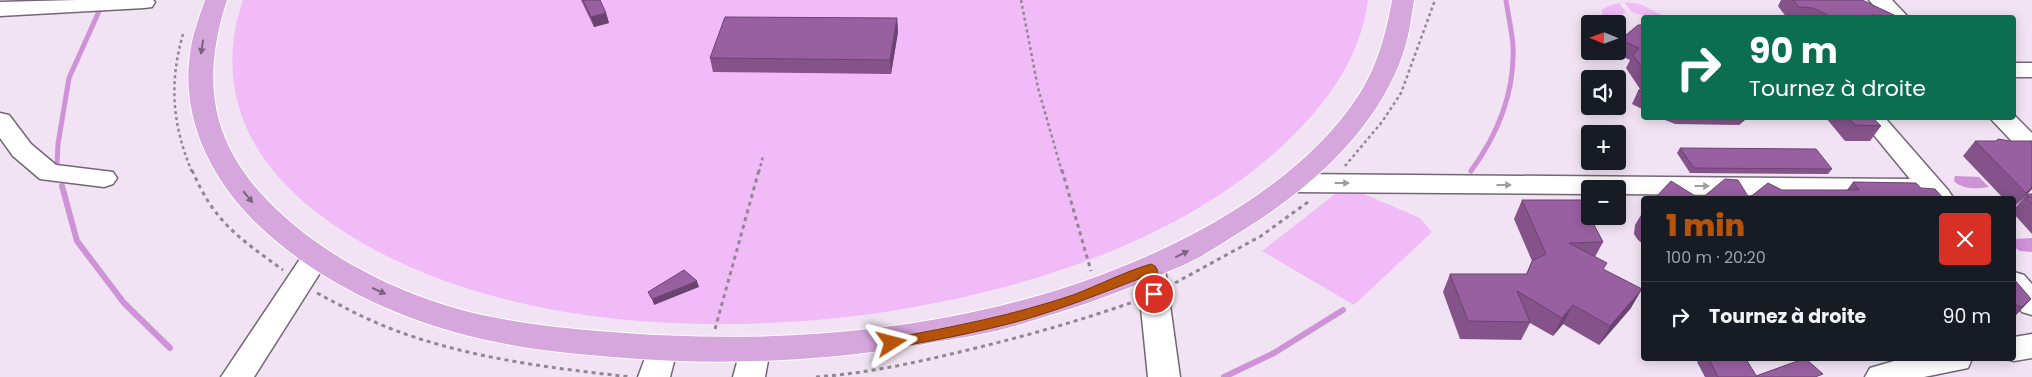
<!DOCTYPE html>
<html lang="fr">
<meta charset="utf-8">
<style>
:root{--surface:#171b24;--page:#20242c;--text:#f1f3f6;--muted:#9ea1a6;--line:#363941;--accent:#b45309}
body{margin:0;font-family:Poppins,sans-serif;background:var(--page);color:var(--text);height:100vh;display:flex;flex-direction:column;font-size:19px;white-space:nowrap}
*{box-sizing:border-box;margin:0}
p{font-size:16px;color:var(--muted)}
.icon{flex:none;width:28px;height:28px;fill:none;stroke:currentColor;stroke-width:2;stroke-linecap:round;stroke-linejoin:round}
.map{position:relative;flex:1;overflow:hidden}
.sheet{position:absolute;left:1641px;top:196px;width:375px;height:165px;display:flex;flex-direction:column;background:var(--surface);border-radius:5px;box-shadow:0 2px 12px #0003}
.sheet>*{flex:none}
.top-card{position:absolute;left:1641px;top:15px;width:375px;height:105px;border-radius:5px;box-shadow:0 2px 12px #0003;background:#0b6e4f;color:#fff;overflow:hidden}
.needle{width:32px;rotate:271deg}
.controls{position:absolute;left:1581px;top:15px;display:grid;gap:10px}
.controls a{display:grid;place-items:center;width:45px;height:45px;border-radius:5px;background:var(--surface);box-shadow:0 2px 12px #0003;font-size:25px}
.pin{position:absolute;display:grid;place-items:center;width:42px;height:42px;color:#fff;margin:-21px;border:2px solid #fff;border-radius:50%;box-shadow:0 1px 5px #0007}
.me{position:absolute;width:55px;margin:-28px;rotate:81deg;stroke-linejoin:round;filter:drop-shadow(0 0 4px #0008)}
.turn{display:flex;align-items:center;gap:18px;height:105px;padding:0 25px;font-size:22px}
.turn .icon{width:65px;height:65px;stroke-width:2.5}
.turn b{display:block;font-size:35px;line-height:42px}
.round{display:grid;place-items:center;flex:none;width:52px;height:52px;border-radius:5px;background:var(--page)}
.headline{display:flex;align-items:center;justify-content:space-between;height:85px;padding:0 25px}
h1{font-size:30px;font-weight:800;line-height:38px;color:var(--accent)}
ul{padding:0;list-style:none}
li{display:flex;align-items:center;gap:15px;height:70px;padding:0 25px;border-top:1px solid var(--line)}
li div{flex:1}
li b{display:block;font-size:19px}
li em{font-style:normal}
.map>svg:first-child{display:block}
.green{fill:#f1bbf8}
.water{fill:#ce92d7}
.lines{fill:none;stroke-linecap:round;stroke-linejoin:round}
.stream-far1{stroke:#ce92d7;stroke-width:5}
.stream{stroke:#ce92d7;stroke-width:6}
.minor-casing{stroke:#736675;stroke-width:3}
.major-casing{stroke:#fff;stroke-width:2}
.path-far1{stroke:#918792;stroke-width:2.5;stroke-dasharray:3 3;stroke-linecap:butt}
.path{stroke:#918792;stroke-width:3;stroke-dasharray:4 4;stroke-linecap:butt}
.minor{fill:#fff;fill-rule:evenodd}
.major{fill:#d6a7dd;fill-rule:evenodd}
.wall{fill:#84538a}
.shaded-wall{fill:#6b4371}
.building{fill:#9960a1;stroke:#6b4371}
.oneway{fill:#7d6181}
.oneway2{fill:#9f9d9f}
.route{fill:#b45309;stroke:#753606}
</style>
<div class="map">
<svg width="2032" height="377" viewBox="0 0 2032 377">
<rect width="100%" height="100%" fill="#f1e3f3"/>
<path class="green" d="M 243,0 L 1368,0 C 1360,64 1318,115 1271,156 C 1162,250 1004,296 864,315 C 705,335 518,326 375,250 C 335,228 296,201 268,164 C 231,115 223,58 243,0 Z
M 1624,2 L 1640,4 L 1664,16 L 1646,17 L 1632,12 Z
M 1619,3 L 1626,12 L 1620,15 L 1620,17 L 1602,17 L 1602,10 C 1608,6 1612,4 1619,3 Z
M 1335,194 L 1364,194 L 1420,218 L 1432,232 L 1354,305 L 1262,251 Z"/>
<path class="water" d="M 1955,176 L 1979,177 L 1989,187 C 1977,189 1963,190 1954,181 Z
M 2032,238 L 2032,252 L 2020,251 L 2014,247 L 2014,239 Z"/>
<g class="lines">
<path class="stream-far1" d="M 57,164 L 58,144 L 69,78 L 100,9
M 1471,171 C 1498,134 1515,93 1513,46 C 1512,31 1508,15 1506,0"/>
<path class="stream" d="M 62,186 L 77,241 L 124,303 L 170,348
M 1224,377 L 1274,353 L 1343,310"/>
<g class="minor-casing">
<path id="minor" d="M 77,0 L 153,0 L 155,2 L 152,7 L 144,8 L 0,16 L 0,2 Z
M 1869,0 L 1892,0 L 1909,18 L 1885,18 Z
M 2014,63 L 2032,63 L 2032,77 L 2014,77 Z
M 0,113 L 9,115 L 31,144 L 56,165 L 113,172 L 117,178 L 113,184 L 104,187 L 40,179 L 13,156 L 0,138 Z
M 2014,115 L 2032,133 L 2032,155 L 2023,153 L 1990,118 L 2014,118 Z
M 1860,118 L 1885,118 L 1948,190 L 1952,196 L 1951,199 L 1927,199 L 1925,197 L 1618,194 L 1618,189 L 1590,189 L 1590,194 L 1293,192 L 1284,189 L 1280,183 L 1284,177 L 1293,174 L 1910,179 Z
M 316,247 L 326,250 L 330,257 L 254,377 L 221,377 L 306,250 Z
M 1151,259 L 1161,262 L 1165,269 L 1180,377 L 1148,377 L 1137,269 L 1141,262 Z
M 2014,272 L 2024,275 L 2032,284 L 2032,315 L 2022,312 L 2014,302 Z
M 2032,334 L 2032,358 L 2014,361 L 2007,359 L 2014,359 L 2014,337 Z
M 661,342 L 672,345 L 676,354 L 670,377 L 638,377 L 650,345 Z
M 754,343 L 765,346 L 769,355 L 765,377 L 733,377 L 739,355 L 743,346 Z
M 1901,359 L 1972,359 L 1968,368 L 1924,377 L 1865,377 L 1870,368 Z"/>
</g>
<g class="major-casing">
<path id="major" d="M 205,0 L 227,0 C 200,83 211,146 275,208 C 330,261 407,298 482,315 C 528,325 577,330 625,333 C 748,342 874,336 995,307 C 1121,278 1288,206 1360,93 C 1378,64 1386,33 1392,0 L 1414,0 C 1411,21 1408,42 1400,62 C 1371,135 1310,188 1245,229 C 1230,238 1214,249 1198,258 C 1187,264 1174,269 1162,274 C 1127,289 1093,302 1057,313 C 1037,319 1017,326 996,331 C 978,335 960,338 941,341 C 837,361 730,366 624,358 C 577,354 529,350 482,339 C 398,320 313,280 252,219 C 209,175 181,116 190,54 C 192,35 199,18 205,0 Z"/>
</g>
<path class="path-far1" d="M 1021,0 L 1038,88 L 1062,172
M 183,34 C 169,83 172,124 192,172
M 1345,166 L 1382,122 L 1401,93 L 1435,0
M 759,172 L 763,156"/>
<path class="path" d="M 192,170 C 214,222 239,238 283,270
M 1062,170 L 1091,271
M 1175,283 L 1261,236 L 1308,202
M 317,293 C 341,306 364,318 389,328 C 466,358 550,368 631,377
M 715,329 L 759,170
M 816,377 C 871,373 923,361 976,348 C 1029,335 1082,320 1133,302"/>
<use href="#minor" class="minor"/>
<use href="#major" class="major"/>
</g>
<path class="wall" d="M 581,0 L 600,0 L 606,13 L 609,23 L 594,27 Z
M 1781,0 L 1862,0 L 1896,16 L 1895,18 L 1787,18 L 1778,6 Z
M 897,18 L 898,32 L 891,74 L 713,72 L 710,58 Z
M 1644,25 L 1644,110 L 1632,104 L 1638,91 L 1640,89 L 1626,68 L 1630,60 L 1614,53 L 1615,51 L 1618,51 L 1618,46 L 1620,40 Z
M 1660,118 L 1747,118 L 1739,125 L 1675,124 Z
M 1826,118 L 1873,118 L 1881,126 L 1870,141 L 1845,141 Z
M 1975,141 L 2032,189 L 2014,207 L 2014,199 L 2004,199 L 1963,156 Z
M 1680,148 L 1832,169 L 1828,174 L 1690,173 L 1677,153 Z
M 1853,182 L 1921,188 L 1749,198 L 1782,190 L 1847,190 Z
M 2027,194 L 2032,194 L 2032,234 L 2014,214 L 2015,211 L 2014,209 Z
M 1522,200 L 1603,242 L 1595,257 L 1631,308 L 1599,345 L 1563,324 L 1553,336 L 1530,323 L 1521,340 L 1460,339 L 1443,292 L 1450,274 L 1526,274 L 1532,261 L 1514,219 Z
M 1644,210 L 1644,245 L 1638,240 L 1634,234 L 1635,225 Z
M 2014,279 L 2031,299 L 2014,317 Z
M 1700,359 L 1746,359 L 1756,376 L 1820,377 L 1705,377 L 1697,362 Z"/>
<path class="shaded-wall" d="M 606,13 L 609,23 L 594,27 L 591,17 Z
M 897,18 L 898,32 L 891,74 L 890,60 Z
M 1744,118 L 1747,118 L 1739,125 Z
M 2032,187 L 2032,189 L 2014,207 L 2026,193 Z
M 697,281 L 699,287 L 654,305 L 652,299 Z
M 1642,289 L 1631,308 L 1599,345 L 1610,326 Z
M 2031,299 L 2014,317 L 2014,316 L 2022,307 Z
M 1573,305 L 1563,324 L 1553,336 L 1562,318 Z"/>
<path class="building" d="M 583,0 L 600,0 L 606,13 L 591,17 Z
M 1793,0 L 1862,0 L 1896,16 L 1871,15 L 1874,18 L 1834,18 L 1813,8 L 1799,7 Z
M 725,17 L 897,18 L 890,60 L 710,58 Z
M 1638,25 L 1644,25 L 1644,70 L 1633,55 L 1639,48 L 1620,40 Z
M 1644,85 L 1644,93 L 1638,91 Z
M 1848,118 L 1873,118 L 1881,126 L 1855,125 Z
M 1998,139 L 2010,141 L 2032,141 L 2032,187 L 2026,193 L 1975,141 L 1996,141 Z
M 1680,148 L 1816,149 L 1832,169 L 1694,168 Z
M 1725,179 L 1738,180 L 1749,198 L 1768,183 L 1782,190 L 1859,190 L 1853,182 L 1916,183 L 1921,188 L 1935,189 L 1944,199 L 1701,199 Z
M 1671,181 L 1700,199 L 1654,199 Z
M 2027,194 L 2032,194 L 2032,204 L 2026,197 L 2031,198 Z
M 1522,200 L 1581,200 L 1603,242 L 1569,243 L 1607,263 L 1603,269 L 1642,289 L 1610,326 L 1573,305 L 1562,318 L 1517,291 L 1530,322 L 1468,321 L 1450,274 L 1527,274 L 1532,261 L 1546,254 Z
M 684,270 L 697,281 L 652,299 L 648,292 Z
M 2014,279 L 2031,299 L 2022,307 L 2014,304 Z
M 1709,359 L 1746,359 L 1757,377 L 1718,377 Z
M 1803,359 L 1806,359 L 1823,374 L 1815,377 L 1757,377 L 1756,376 Z"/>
<defs><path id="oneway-solid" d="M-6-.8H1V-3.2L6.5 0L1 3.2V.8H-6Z" transform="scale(1.25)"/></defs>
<g class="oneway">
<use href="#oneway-solid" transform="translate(202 47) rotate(99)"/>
<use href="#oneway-solid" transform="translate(248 197) rotate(50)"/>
<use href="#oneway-solid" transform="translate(1182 254) rotate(-26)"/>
<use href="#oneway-solid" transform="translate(379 291) rotate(24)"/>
</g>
<g class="oneway2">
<use href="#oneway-solid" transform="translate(1342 183)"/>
<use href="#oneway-solid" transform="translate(1504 185)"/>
<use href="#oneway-solid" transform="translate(1702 186)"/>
</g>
<path class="route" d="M 1151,264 L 1155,266 L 1157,269 L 1161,294 L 1159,297 L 1150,297 L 1146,276 C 1105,292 1065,308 1023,320 C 980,332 936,340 892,348 L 887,347 L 885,343 L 887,339 L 892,338 C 953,327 1014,315 1073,295 C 1099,285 1124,272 1151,264 Z"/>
</svg>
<div class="controls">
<a><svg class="needle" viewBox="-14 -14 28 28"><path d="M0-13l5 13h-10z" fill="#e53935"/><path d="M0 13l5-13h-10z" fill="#9ea1a6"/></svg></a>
<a><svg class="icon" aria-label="sound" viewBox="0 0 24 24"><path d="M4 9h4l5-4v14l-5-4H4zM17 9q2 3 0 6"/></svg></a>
<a>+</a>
<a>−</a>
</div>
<div class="pin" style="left:1154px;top:294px;background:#d93025"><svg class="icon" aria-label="arrive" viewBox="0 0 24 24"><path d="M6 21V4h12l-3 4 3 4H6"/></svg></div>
<svg class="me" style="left:892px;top:343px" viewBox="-20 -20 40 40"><path d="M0-17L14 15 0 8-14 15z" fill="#b45309" stroke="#fff" stroke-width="4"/></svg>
<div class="top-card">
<div class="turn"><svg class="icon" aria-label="right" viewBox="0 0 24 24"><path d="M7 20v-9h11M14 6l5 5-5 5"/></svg><div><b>90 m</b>Tournez à droite</div></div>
</div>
<section class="sheet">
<div class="headline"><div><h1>1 min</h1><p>100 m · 20:20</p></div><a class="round" style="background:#d93025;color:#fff"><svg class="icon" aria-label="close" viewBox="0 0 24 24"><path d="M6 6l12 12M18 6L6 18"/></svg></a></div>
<ul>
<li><svg class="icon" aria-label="right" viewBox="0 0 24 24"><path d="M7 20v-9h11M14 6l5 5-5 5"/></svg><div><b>Tournez à droite</b></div><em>90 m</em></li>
</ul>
</section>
</div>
